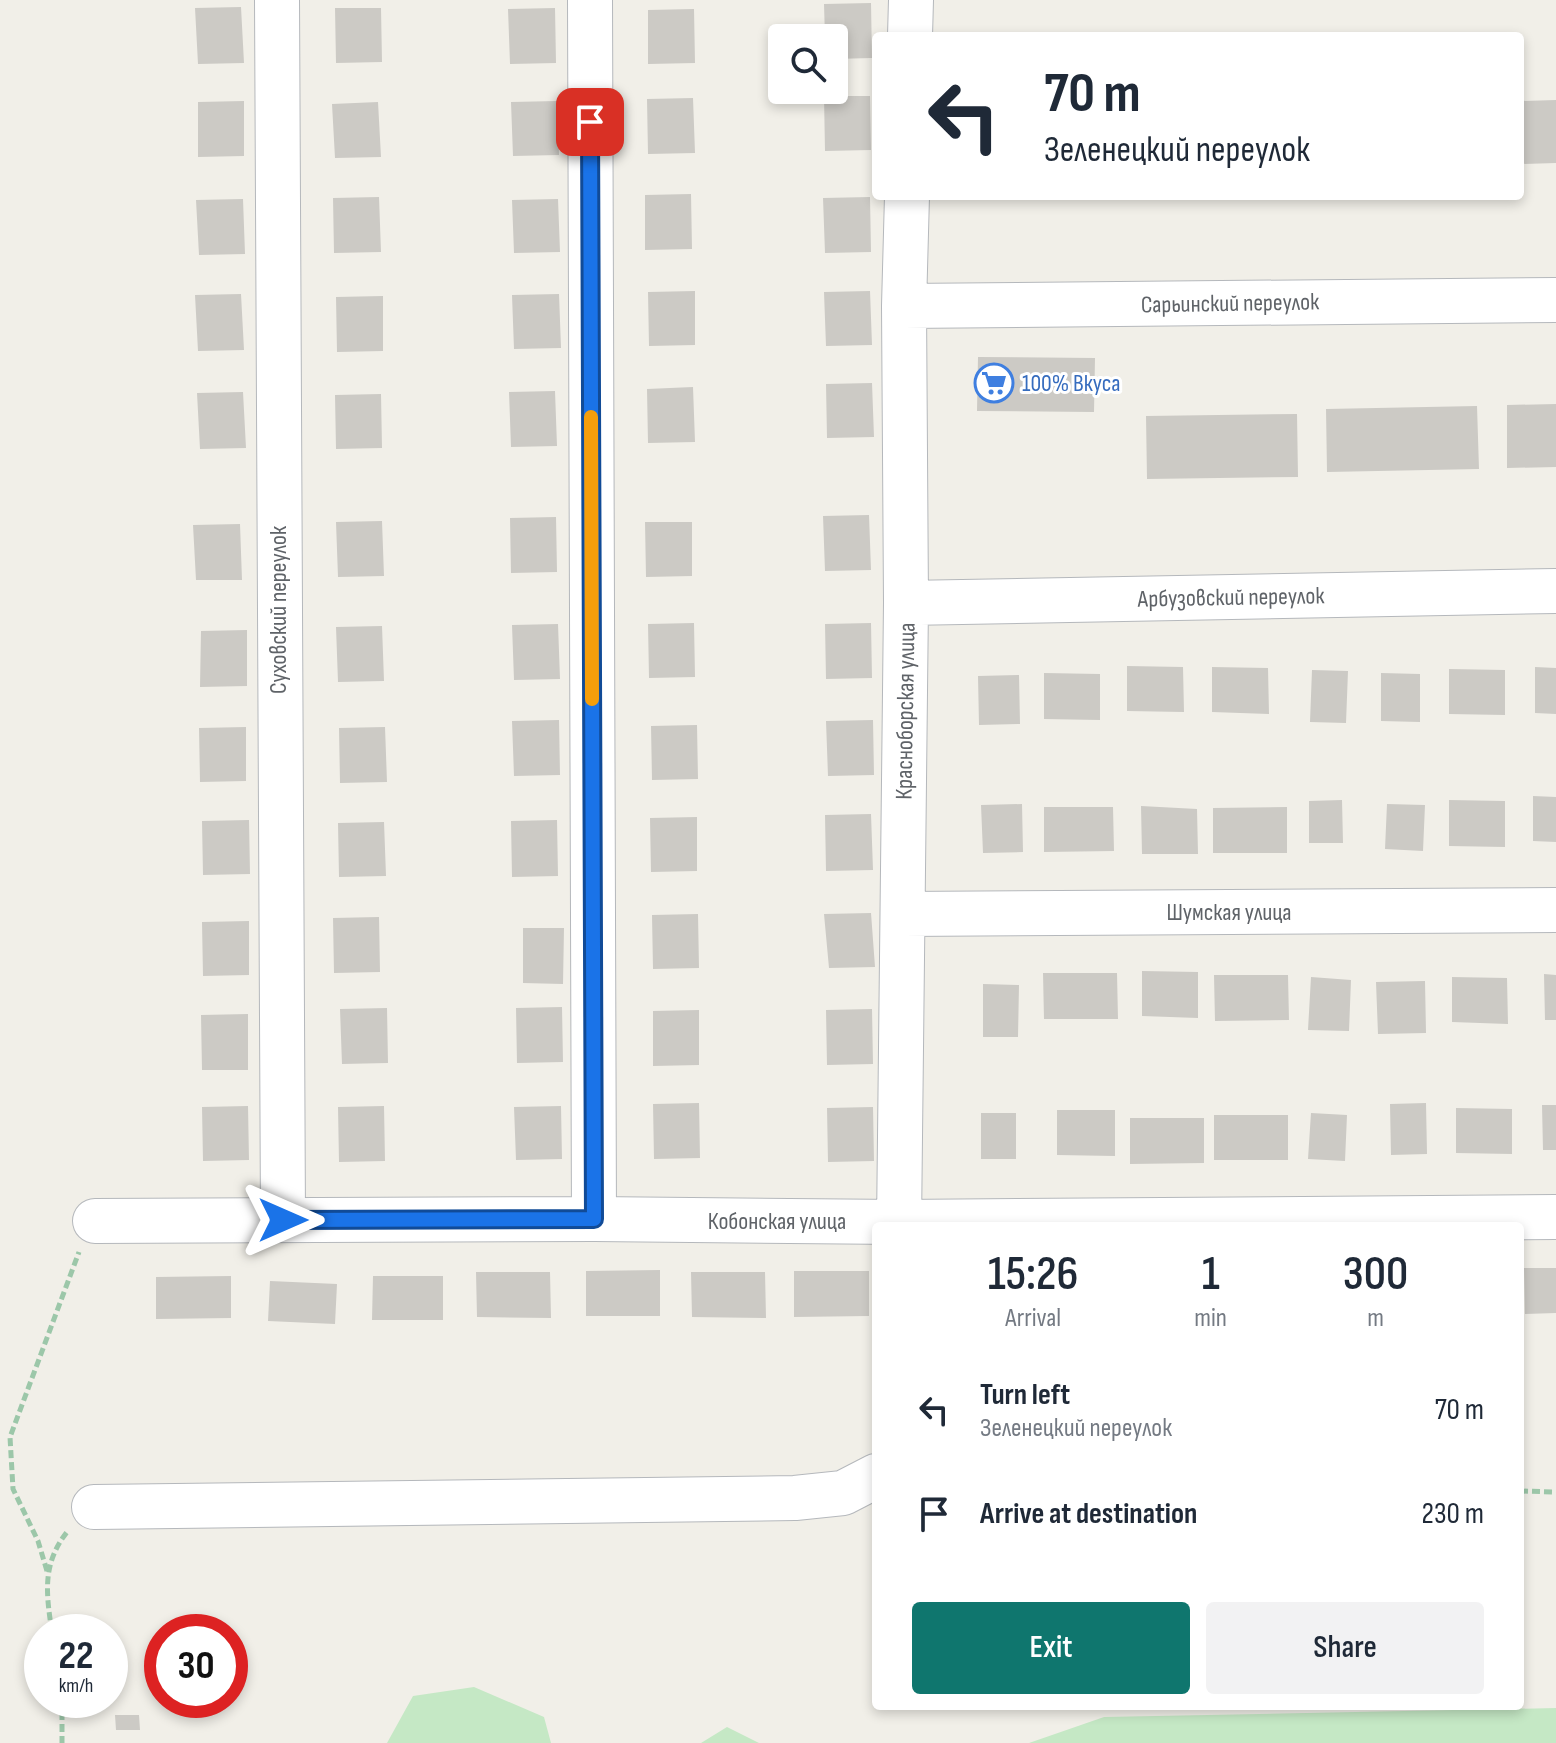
<!DOCTYPE html>
<meta charset="utf-8">
<style>
:root{--surface:#fff;--page:#f2f2f3;--text:#1f2937;--muted:#747a83;--accent:#0f766e}
body{margin:0;font-family:"Sofia Sans Condensed",sans-serif;background:var(--page);color:var(--text);height:100vh;display:flex;flex-direction:column;font-size:30px;white-space:nowrap}
*{box-sizing:border-box;margin:0}
p{font-size:26px;color:var(--muted)}
.icon{flex:none;width:44px;height:44px;fill:none;stroke:currentColor;stroke-width:2;stroke-linecap:round;stroke-linejoin:round}
.map{position:relative;flex:1;overflow:hidden}
.drawer{position:absolute;left:872px;top:1222px;width:652px;height:488px;display:flex;flex-direction:column;background:var(--surface);border-radius:8px;box-shadow:0 4px 12px #0003}
.drawer>*{flex:none}
.hud{position:absolute;left:872px;top:32px;width:652px;height:168px;border-radius:8px;box-shadow:0 4px 12px #0003;background:#fff;color:var(--text);overflow:hidden}
.fabs{position:absolute;left:768px;top:24px;display:grid;gap:16px}
.fabs a{display:grid;place-items:center;width:80px;height:80px;border-radius:8px;background:var(--surface);box-shadow:0 4px 12px #0003;font-size:40px}
.speed{position:absolute;left:24px;top:1614px;display:flex;gap:16px;font-size:40px;font-weight:700;text-align:center}
.speed>*{display:grid;place-content:center;width:104px;height:104px;border-radius:50%;background:var(--surface);box-shadow:0 4px 12px #0003;line-height:1}
.speed small{font-size:20px;font-weight:400}
.speed .limit{border:12px solid #d22;background:#fff;color:#111}
.pin{position:absolute;display:grid;place-items:center;width:68px;height:68px;color:#fff;margin:-34px;border-radius:16px;box-shadow:0 4px 12px #0006}
.me{position:absolute;width:88px;margin:-44px;rotate:90deg;stroke-linejoin:round;filter:drop-shadow(0 0 6px #0008)}
.turn{display:flex;align-items:center;gap:28px;height:168px;padding:0 40px;font-size:36px}
.turn .icon{width:104px;height:104px;stroke-width:2.5}
.turn b{display:block;font-size:56px;line-height:68px}
.eta{display:flex;justify-content:space-evenly;align-items:center;height:136px;text-align:center}
.eta b{font-size:48px;font-weight:600;line-height:56px}
.action{display:flex;gap:16px;margin-top:auto;padding:16px 40px}
.action a{flex:1;height:92px;border-radius:8px;background:var(--accent);color:#fff;font-size:32px;font-weight:600;line-height:92px;text-align:center}
.action a+a{background:var(--page);color:var(--text)}
ul{padding:0;list-style:none}
li{display:flex;align-items:center;gap:24px;height:104px;padding:0 40px}
li div{flex:1}
li b{display:block;font-size:30px}
li em{font-style:normal}
.map>svg:first-child{display:block}
.green{fill:#c5e8c5}
.building{fill:#cccac5}
.lines{fill:none;stroke-linecap:round;stroke-linejoin:round}
.minor-casing{stroke:#b5b8bc;stroke-width:46}
.path{stroke:#9cc7a9;stroke-width:5;stroke-dasharray:8 4;stroke-linecap:butt}
.minor{stroke:#fff;stroke-width:44}
.route-casing{stroke:#114b97;stroke-width:20}
.route{stroke:#1a73e8;stroke-width:14}
.slow{stroke:#f59e0b;stroke-width:14}
.labels{text-anchor:middle;stroke-width:6;stroke-linejoin:round;paint-order:stroke}
.street-label{font-size:24px;fill:#5f6368;stroke:#fff}
.shop-label{font-size:24px;fill:#366cbe;stroke:#fff;text-anchor:start}
</style>
<div class="map">
<svg width="1556" height="1743" viewBox="0 0 1556 1743">
<rect width="100%" height="100%" fill="#f1efe8"/>
<path class="green" d="M 474,1687 L 544,1717 L 551,1743 L 387,1743 L 413,1696 Z
M 1556,1708 L 1556,1743 L 1029,1743 L 1104,1717 Z
M 727,1727 L 759,1743 L 701,1743 Z"/>
<path class="building" d="M 871,3 L 872,58 L 834,59 L 834,38 L 825,38 L 824,4 Z
M 241,7 L 244,63 L 198,64 L 195,8 Z
M 335,8 L 381,8 L 382,62 L 336,63 Z
M 555,8 L 556,63 L 510,64 L 508,9 Z
M 694,9 L 695,63 L 648,64 L 648,10 Z
M 824,96 L 870,96 L 871,150 L 825,151 Z
M 693,98 L 695,153 L 648,154 L 647,99 Z
M 1556,100 L 1556,163 L 1520,164 L 1520,101 Z
M 244,101 L 244,156 L 198,157 L 198,102 Z
M 557,101 L 559,155 L 513,156 L 511,102 Z
M 378,102 L 381,157 L 335,158 L 332,104 Z
M 691,194 L 692,249 L 645,250 L 645,195 Z
M 379,197 L 381,252 L 334,253 L 333,198 Z
M 870,197 L 871,252 L 825,253 L 823,198 Z
M 243,199 L 245,254 L 199,255 L 196,200 Z
M 558,199 L 560,252 L 514,253 L 512,200 Z
M 695,291 L 695,345 L 649,346 L 648,292 Z
M 870,291 L 872,345 L 826,346 L 824,292 Z
M 241,294 L 244,350 L 198,351 L 195,295 Z
M 559,294 L 561,348 L 514,349 L 512,295 Z
M 383,296 L 383,351 L 337,352 L 336,297 Z
M 978,357 L 1095,358 L 1094,412 L 977,411 Z
M 872,383 L 874,437 L 827,438 L 826,384 Z
M 693,387 L 695,442 L 648,443 L 647,389 Z
M 555,391 L 557,446 L 511,447 L 509,392 Z
M 243,392 L 246,448 L 200,449 L 197,393 Z
M 381,394 L 382,448 L 336,449 L 335,395 Z
M 1556,404 L 1556,467 L 1507,468 L 1507,405 Z
M 1477,406 L 1479,469 L 1327,472 L 1326,409 Z
M 1297,414 L 1298,477 L 1147,479 L 1146,416 Z
M 869,515 L 871,570 L 825,571 L 823,516 Z
M 556,517 L 557,572 L 511,573 L 510,518 Z
M 382,521 L 384,576 L 338,577 L 336,522 Z
M 645,522 L 692,522 L 692,576 L 646,577 Z
M 240,524 L 242,580 L 196,580 L 193,525 Z
M 694,623 L 695,677 L 649,678 L 648,624 Z
M 871,623 L 872,678 L 826,679 L 825,624 Z
M 558,624 L 560,679 L 514,680 L 512,625 Z
M 382,626 L 384,681 L 338,682 L 336,627 Z
M 247,630 L 247,686 L 200,687 L 201,631 Z
M 1127,666 L 1183,667 L 1184,712 L 1127,711 Z
M 1212,667 L 1268,668 L 1269,714 L 1212,712 Z
M 1535,667 L 1556,668 L 1556,714 L 1535,713 Z
M 1449,669 L 1505,670 L 1505,715 L 1449,714 Z
M 1312,670 L 1348,671 L 1346,723 L 1310,722 Z
M 1044,673 L 1100,674 L 1100,720 L 1044,719 Z
M 1381,673 L 1420,674 L 1420,722 L 1381,721 Z
M 1019,675 L 1020,724 L 979,725 L 978,676 Z
M 559,720 L 560,775 L 514,776 L 512,721 Z
M 873,720 L 874,775 L 828,776 L 826,721 Z
M 697,725 L 698,779 L 652,780 L 651,726 Z
M 246,727 L 246,781 L 200,782 L 199,728 Z
M 385,727 L 387,782 L 340,783 L 339,728 Z
M 1533,796 L 1556,797 L 1556,842 L 1533,841 Z
M 1342,800 L 1343,843 L 1309,843 L 1309,801 Z
M 1449,800 L 1505,801 L 1505,847 L 1449,846 Z
M 1022,804 L 1023,852 L 983,853 L 981,805 Z
M 1387,804 L 1425,805 L 1423,851 L 1385,849 Z
M 1141,806 L 1197,809 L 1198,854 L 1142,854 Z
M 1044,807 L 1113,807 L 1114,851 L 1044,852 Z
M 1287,807 L 1287,853 L 1213,853 L 1213,808 Z
M 871,814 L 873,870 L 826,871 L 825,815 Z
M 697,817 L 697,871 L 651,872 L 650,818 Z
M 249,820 L 250,874 L 203,875 L 202,821 Z
M 557,820 L 558,876 L 512,877 L 511,821 Z
M 384,822 L 386,876 L 339,877 L 338,823 Z
M 871,913 L 875,967 L 829,968 L 824,914 Z
M 698,914 L 699,968 L 653,969 L 652,915 Z
M 379,917 L 380,972 L 334,973 L 333,918 Z
M 249,921 L 249,975 L 203,976 L 202,922 Z
M 523,928 L 564,928 L 563,984 L 523,983 Z
M 1142,971 L 1198,972 L 1198,1018 L 1142,1016 Z
M 1043,973 L 1117,973 L 1118,1019 L 1044,1019 Z
M 1544,974 L 1556,975 L 1556,1020 L 1545,1020 Z
M 1214,975 L 1288,975 L 1289,1020 L 1215,1021 Z
M 1311,977 L 1351,980 L 1349,1031 L 1308,1030 Z
M 1452,977 L 1507,978 L 1508,1024 L 1452,1022 Z
M 1425,981 L 1426,1033 L 1378,1034 L 1376,982 Z
M 983,984 L 1019,985 L 1018,1037 L 983,1037 Z
M 562,1007 L 563,1062 L 517,1063 L 516,1008 Z
M 387,1008 L 388,1063 L 342,1064 L 340,1009 Z
M 872,1009 L 873,1064 L 827,1065 L 826,1010 Z
M 699,1010 L 699,1065 L 653,1066 L 653,1011 Z
M 248,1014 L 248,1070 L 202,1070 L 201,1015 Z
M 699,1103 L 700,1158 L 654,1159 L 653,1104 Z
M 1426,1103 L 1427,1154 L 1391,1155 L 1390,1104 Z
M 1542,1105 L 1556,1105 L 1556,1150 L 1543,1150 Z
M 248,1106 L 249,1160 L 203,1161 L 202,1107 Z
M 384,1106 L 385,1161 L 339,1162 L 338,1107 Z
M 561,1106 L 562,1159 L 516,1160 L 514,1107 Z
M 873,1107 L 874,1161 L 828,1162 L 827,1108 Z
M 1456,1108 L 1512,1109 L 1512,1154 L 1456,1153 Z
M 1057,1110 L 1115,1110 L 1115,1156 L 1057,1155 Z
M 981,1113 L 1016,1113 L 1016,1159 L 981,1159 Z
M 1311,1113 L 1347,1115 L 1345,1161 L 1308,1159 Z
M 1214,1115 L 1288,1115 L 1288,1160 L 1214,1160 Z
M 1130,1118 L 1204,1118 L 1204,1163 L 1130,1164 Z
M 1524,1268 L 1556,1268 L 1556,1313 L 1525,1314 Z
M 660,1270 L 660,1316 L 586,1316 L 586,1271 Z
M 794,1271 L 869,1271 L 869,1316 L 794,1317 Z
M 476,1272 L 550,1272 L 551,1318 L 477,1317 Z
M 691,1272 L 765,1272 L 766,1318 L 692,1317 Z
M 231,1276 L 231,1318 L 156,1319 L 156,1277 Z
M 373,1276 L 443,1276 L 443,1320 L 372,1320 Z
M 270,1281 L 337,1284 L 335,1324 L 268,1321 Z
M 115,1715 L 139,1715 L 140,1730 L 116,1730 Z"/>
<g class="lines">
<g class="minor-casing">
<path id="minor" d="M 277,0 L 283,1220
M 590,0 L 594,1219
M 910,36 L 911,0
M 904,306 L 1556,300
M 906,603 L 1556,591
M 903,914 L 1556,910
M 95,1221 L 594,1219 L 899,1222 L 1556,1217
M 899,1226 L 906,603 L 904,306 L 907,196
M 94,1507 L 795,1498 L 843,1493 L 876,1476"/>
</g>
<path class="path" d="M 1520,1491 L 1556,1492
M 47,1571 L 38,1541 L 13,1489 L 10,1437 L 79,1252
M 52,1632 C 46,1593 42,1564 67,1532
M 62,1700 L 62,1743"/>
<use href="#minor" class="minor"/>
</g>
<g class="lines">
<g class="route-casing">
<path id="route" d="M 283,1220 L 594,1219 L 590,122"/>
</g>
<use href="#route" class="route"/>
<path class="slow" d="M 591,417 L 592,699"/>
</g>
<defs>
<g id="supermarket-ring" transform="scale(2)"><circle r="9.5" fill="#fff" stroke="#3f7fe0" stroke-width="1.5"/><path d="M-6-5.5h2.5l.6 2H6L4.5 2H-2.5L-4.4-4H-6ZM-1.5 3.2a1.3 1.3 0 1 0 .1 0ZM3 3.2a1.3 1.3 0 1 0 .1 0Z" fill="#3f7fe0"/></g>
</defs>
<g fill-rule="evenodd">
<use href="#supermarket-ring" x="994" y="383"/>
</g>
<g class="labels">
<g class="street-label">
<text transform="translate(1230 303) rotate(-1)" y="8">Сарьинский переулок</text>
<text transform="translate(1231 597) rotate(-1)" y="8">Арбузовский переулок</text>
<text transform="translate(278 610) rotate(-90)" y="8">Суховский переулок</text>
<text transform="translate(905 711) rotate(-89)" y="8">Красноборская улица</text>
<text x="1229" y="920">Шумская улица</text>
<text x="777" y="1229">Кобонская улица</text>
</g>
<g class="shop-label">
<text x="1022" y="391">100% Вкуса</text>
</g>
</g>
</svg>
<div class="fabs">
<a><svg class="icon" aria-label="search" viewBox="0 0 24 24"><circle cx="10" cy="10" r="6"/><path d="M15 15l6 6"/></svg></a>
</div>
<div class="speed"><div>22<small>km/h</small></div><div class="limit">30</div></div>
<div class="pin" style="left:590px;top:122px;background:#d93025"><svg class="icon" aria-label="arrive" viewBox="0 0 24 24"><path d="M6 21V4h12l-3 4 3 4H6"/></svg></div>
<svg class="me" style="left:283px;top:1220px" viewBox="-20 -20 40 40"><path d="M0-17L14 15 0 8-14 15z" fill="#1a73e8" stroke="#fff" stroke-width="4"/></svg>
<div class="hud">
<div class="turn"><svg class="icon" aria-label="left" viewBox="0 0 24 24"><path d="M17 20v-9H6M10 6l-5 5 5 5"/></svg><div><b>70 m</b>Зеленецкий переулок</div></div>
</div>
<section class="drawer">
<div class="eta">
<div><b>15:26</b><p>Arrival</p></div>
<div><b>1</b><p>min</p></div>
<div><b>300</b><p>m</p></div>
</div>
<ul>
<li><svg class="icon" aria-label="left" viewBox="0 0 24 24"><path d="M17 20v-9H6M10 6l-5 5 5 5"/></svg><div><b>Turn left</b><p>Зеленецкий переулок</p></div><em>70 m</em></li>
<li><svg class="icon" aria-label="arrive" viewBox="0 0 24 24"><path d="M6 21V4h12l-3 4 3 4H6"/></svg><div><b>Arrive at destination</b></div><em>230 m</em></li>
</ul>
<div class="action"><a>Exit</a><a>Share</a></div>
</section>
</div>
